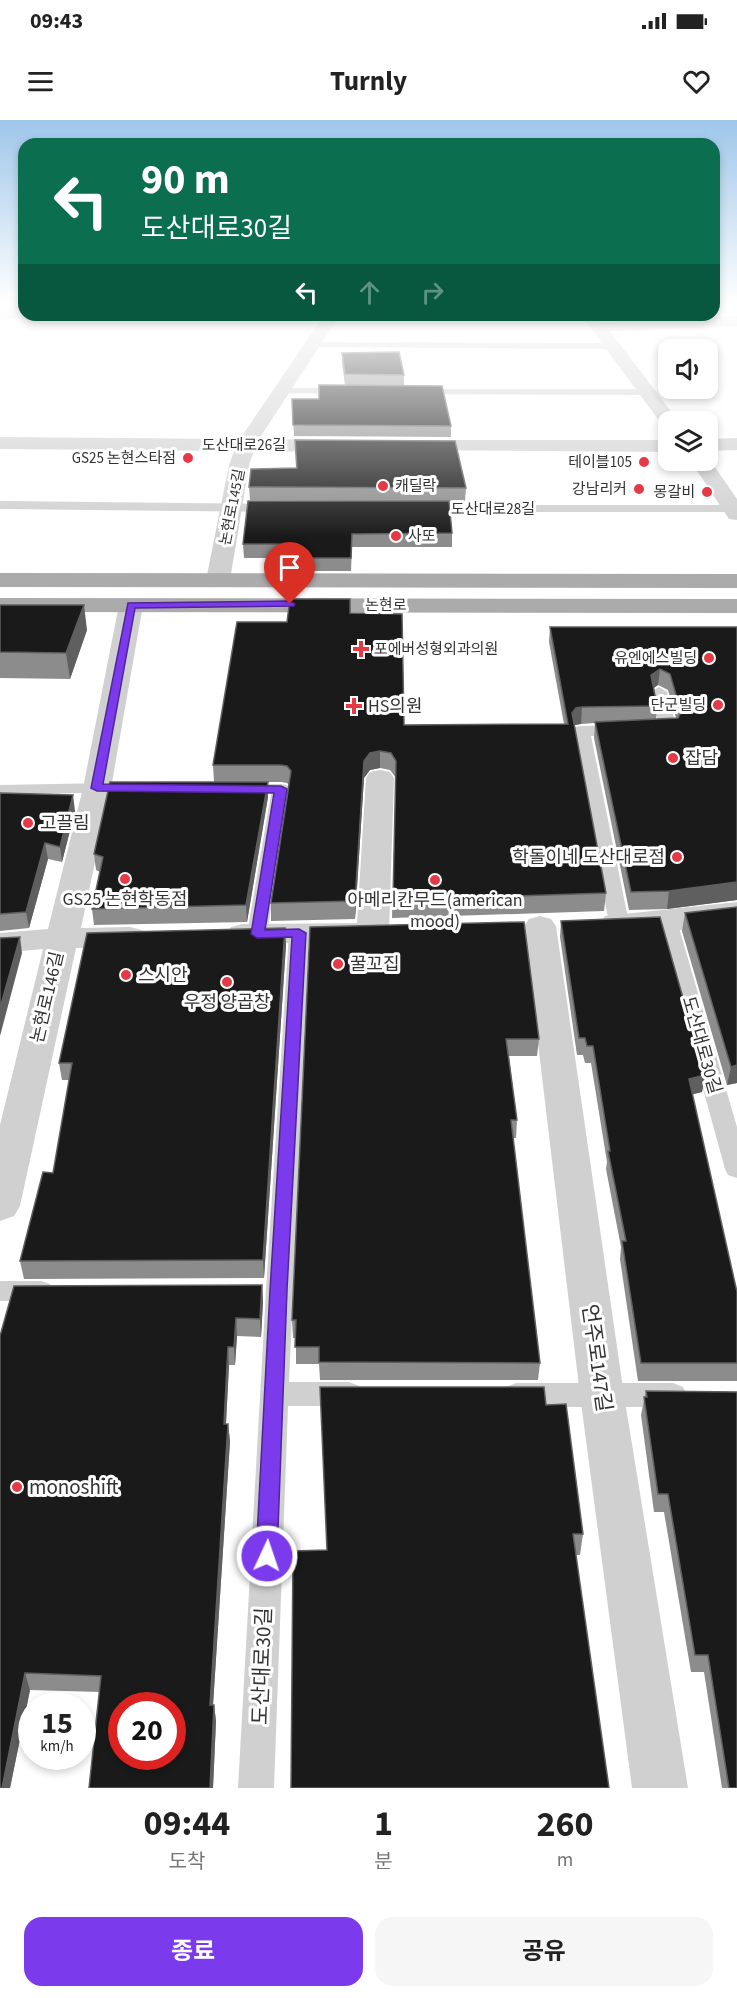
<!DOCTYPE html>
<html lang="ko">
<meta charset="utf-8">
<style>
:root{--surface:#fff;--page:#f6f6f6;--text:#222;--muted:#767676;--accent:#7c3aed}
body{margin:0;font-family:"Source Sans 3","Noto Sans KR",sans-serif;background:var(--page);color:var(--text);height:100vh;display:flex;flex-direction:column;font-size:22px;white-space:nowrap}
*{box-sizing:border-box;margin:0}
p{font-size:20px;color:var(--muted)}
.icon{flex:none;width:33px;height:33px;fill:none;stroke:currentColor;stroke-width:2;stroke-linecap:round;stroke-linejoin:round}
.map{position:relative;height:1668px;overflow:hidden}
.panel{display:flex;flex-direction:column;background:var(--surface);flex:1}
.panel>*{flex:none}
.hud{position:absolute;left:18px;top:18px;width:702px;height:183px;border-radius:18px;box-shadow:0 3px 9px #0003;background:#0b6e4f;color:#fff;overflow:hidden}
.controls{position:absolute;left:658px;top:219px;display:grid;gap:12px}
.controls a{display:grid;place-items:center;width:60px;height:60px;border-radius:12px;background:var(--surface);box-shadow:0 3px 9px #0003;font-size:30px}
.speed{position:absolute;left:18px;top:1572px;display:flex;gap:12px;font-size:30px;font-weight:700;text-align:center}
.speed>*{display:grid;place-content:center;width:78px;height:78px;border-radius:50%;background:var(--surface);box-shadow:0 3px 9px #0003;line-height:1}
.speed small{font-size:15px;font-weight:400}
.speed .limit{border:9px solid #d22;background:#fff;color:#111}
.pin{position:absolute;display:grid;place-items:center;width:51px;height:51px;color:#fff;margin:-62px -26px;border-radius:50% 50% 50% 0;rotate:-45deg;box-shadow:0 0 6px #0007}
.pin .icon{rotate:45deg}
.me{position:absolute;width:66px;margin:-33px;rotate:3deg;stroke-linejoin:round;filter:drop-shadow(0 0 4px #0008)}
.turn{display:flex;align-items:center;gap:21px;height:126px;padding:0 24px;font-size:27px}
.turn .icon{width:78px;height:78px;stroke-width:2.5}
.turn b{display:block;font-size:42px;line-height:51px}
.lanes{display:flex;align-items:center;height:57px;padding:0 24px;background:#0003;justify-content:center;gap:30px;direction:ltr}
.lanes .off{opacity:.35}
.eta{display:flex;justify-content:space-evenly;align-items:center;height:102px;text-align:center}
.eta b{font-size:36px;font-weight:700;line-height:42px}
.cta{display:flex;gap:12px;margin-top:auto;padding:12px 24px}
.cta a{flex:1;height:69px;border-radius:18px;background:var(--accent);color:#fff;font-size:24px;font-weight:700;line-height:69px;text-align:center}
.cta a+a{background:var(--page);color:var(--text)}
.status{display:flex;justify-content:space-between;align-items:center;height:42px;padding:0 30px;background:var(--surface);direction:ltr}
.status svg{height:16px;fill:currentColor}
header{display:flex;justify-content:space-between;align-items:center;height:78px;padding:0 24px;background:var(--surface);font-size:27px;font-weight:700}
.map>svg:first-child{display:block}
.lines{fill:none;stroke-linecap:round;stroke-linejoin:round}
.lane{fill:#d0d0d0;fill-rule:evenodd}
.street{fill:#d0d0d0;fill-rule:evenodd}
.primary{fill:#ababab;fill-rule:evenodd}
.wall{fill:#8c8c8c;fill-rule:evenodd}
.shaded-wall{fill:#5f5f5f}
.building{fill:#1a1a1a;stroke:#5f5f5f;stroke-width:1.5;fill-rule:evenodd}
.route{fill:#7c3aed;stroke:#51269a;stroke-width:1.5}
.poi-dot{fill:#e63946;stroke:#fff;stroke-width:2}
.labels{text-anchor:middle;stroke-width:6;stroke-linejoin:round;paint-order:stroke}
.far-street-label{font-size:15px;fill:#333;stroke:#fff}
.far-poi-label{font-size:15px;fill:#333;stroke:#fff;text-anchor:end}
.poi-label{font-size:18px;fill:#333;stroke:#fff;text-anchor:start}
.street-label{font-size:18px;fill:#333;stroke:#fff}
.near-street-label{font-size:21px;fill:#333;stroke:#fff}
.near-poi-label{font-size:21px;fill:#333;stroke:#fff;text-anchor:start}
</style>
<div class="status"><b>09:43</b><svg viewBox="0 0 49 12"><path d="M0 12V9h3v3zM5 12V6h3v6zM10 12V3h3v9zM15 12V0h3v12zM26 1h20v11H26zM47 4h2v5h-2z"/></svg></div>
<header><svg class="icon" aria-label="menu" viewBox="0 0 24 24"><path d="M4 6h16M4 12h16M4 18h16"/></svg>Turnly<svg class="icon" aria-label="heart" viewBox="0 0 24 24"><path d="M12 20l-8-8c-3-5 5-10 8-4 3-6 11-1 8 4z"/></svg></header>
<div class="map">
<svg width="737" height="1668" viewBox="0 0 737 1668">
<rect width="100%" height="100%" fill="#fff"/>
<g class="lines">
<path class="lane" d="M 311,222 L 612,223 L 617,226 L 612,229 L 307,227 L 306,225 Z
M 281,268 L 347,268 L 353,271 L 347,274 L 277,273 L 275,271 Z
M 417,269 L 648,269 L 654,272 L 648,275 L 413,274 L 411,272 Z
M 0,381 L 274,384 L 281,388 L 274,392 L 0,389 Z
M 423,385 L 734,385 L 737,386 L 737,392 L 418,392 L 416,389 Z
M 659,567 L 667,572 L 677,609 L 674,613 L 591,616 L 629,803 L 626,807 L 619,809 L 612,807 L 609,803 L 572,611 L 575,607 L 581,606 L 658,604 L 651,572 Z
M 110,663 L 116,664 L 119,668 L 116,672 L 0,675 L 0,665 Z
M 241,664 L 281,664 L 287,665 L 290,669 L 267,814 L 264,818 L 257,820 L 250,818 L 247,814 L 271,674 L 235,673 L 232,669 L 235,665 Z
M 667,795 L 674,797 L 677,801 L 737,1007 L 737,1058 L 728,1055 L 725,1049 L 657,801 L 660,797 Z
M 299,807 L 306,809 L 309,813 L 289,1262 L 349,1262 L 359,1266 L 363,1274 L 359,1282 L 349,1286 L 288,1286 L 274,1668 L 238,1668 L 266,1170 L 289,813 L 292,809 Z
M 0,1161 L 41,1161 L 50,1164 L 54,1171 L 50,1178 L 41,1181 L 0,1181 Z
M 516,1263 L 673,1263 L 683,1267 L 687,1275 L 683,1283 L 673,1287 L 516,1287 L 506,1283 L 502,1275 L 506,1267 Z"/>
<path class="street" d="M 24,189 L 24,195 L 31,195 L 30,197 L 0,200 L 0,190 Z
M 324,195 L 340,195 L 259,319 L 340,320 L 347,322 L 350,326 L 347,330 L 340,332 L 254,331 L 249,345 L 230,460 L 226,465 L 218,467 L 210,465 L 206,460 L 229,345 L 234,331 L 0,329 L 0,317 L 240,319 Z
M 581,195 L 597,195 L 603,202 L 737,196 L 737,206 L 610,211 L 679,302 L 669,302 L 669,307 L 663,306 Z
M 737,318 L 737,330 L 708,331 L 708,319 Z
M 413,320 L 669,320 L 669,332 L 406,330 L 403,326 L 406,322 Z
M 708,337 L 737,379 L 737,400 L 729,399 L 690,340 L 708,340 Z
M 131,478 L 139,480 L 143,485 L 111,668 L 81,808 L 130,807 L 142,810 L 146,817 L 142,824 L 130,827 L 76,828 L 20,1086 L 14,1096 L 0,1101 L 0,1005 L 43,829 L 0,833 L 0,813 L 48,809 L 83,668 L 119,485 L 123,480 Z
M 380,650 L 390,652 L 394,658 L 389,811 L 384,818 L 355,822 L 242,824 L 231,821 L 226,814 L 231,807 L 242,804 L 357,803 L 366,658 L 370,652 Z
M 737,782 L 737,802 C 697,807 643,819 605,810 L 600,803 L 605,796 Z
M 540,796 L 551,799 L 556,806 L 624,1275 L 688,1668 L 632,1668 L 580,1275 L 524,806 L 529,799 Z"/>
<path class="primary" d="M 0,453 L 737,454 L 737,468 L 0,467 Z
M 0,478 L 737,479 L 737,493 L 0,492 Z"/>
</g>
<path class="wall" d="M 342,233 L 404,255 L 404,266 L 451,306 L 451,317 L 294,316 L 292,279 L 319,279 L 345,265 L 342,244 Z
M 295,320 L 466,368 L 465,381 L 250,380 L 249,367 L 296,348 Z
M 248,381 L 452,413 L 452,427 L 352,427 L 351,451 L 296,451 L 295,438 L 244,438 L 243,424 Z
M 0,485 L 87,510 L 70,559 L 0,558 Z
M 350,493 L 404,605 L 564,604 L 549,522 L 550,507 L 737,507 L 737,780 L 667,789 L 629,790 L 594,618 L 595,603 L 581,604 L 574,605 L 606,773 L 604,791 L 392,798 L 396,658 L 390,650 L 380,648 L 370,650 L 364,658 L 355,799 L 271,801 L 271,783 L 289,665 L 287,663 L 281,662 L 268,662 L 268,677 L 247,802 L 94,805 L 92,789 L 100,752 L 96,750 L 94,734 L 214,662 L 213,645 L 287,502 ZM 658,565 L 668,570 L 676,598 L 656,599 L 657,586 L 654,568 Z
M 0,673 L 75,691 L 62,742 L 48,739 L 29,808 L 0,811 Z
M 685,793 L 737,963 L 727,965 L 682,811 Z
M 561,801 L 705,955 L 702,972 L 692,974 L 737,1172 L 737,1261 L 638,1261 L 620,1139 L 621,1127 L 606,1049 L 607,1042 L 591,943 L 585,943 L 583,935 L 577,935 L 560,817 Z
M 310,807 L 539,919 L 537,936 L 509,936 L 517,1000 L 516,1018 L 513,1018 L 540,1243 L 538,1260 L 320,1260 L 319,1244 L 296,1244 L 296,1218 L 293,1218 L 292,1200 Z
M 285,808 L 286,825 L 264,1158 L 24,1159 L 20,1141 L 53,1053 L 69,960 L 62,960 L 59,943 Z
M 262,1165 L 263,1182 L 261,1217 L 237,1216 L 235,1245 L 229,1245 L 226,1304 L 228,1304 L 230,1321 L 213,1585 L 214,1585 L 216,1601 L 213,1668 L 89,1668 L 100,1572 L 30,1570 L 10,1668 L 0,1216 Z
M 646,1271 L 737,1272 L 737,1668 L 722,1668 L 704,1552 L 691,1552 L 664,1392 L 654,1392 L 641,1295 Z
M 546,1285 L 583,1414 L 580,1435 L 327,1430 Z"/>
<path class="shaded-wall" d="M 84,485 L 87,510 L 70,559 L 66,533 Z
M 660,549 L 658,565 L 649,571 L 651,555 Z
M 582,587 L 581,604 L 575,605 L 570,610 L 572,593 L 576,588 Z
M 380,631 L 380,648 L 370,650 L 364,658 L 355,799 L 355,781 L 364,641 L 370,633 Z
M 268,662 L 268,677 L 247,802 L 246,785 Z
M 73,675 L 75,691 L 62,742 L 60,727 Z
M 45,723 L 48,739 L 29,808 L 26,792 Z
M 737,762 L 737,780 L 667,789 L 669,771 Z
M 285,808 L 286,825 L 264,1158 L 263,1140 Z
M 20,817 L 22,833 L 0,916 L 0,888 Z
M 737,945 L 737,963 L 727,965 L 731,947 Z
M 705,955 L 702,972 L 686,976 L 689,959 Z
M 262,1165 L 263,1182 L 261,1217 L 260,1199 Z
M 236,1198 L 237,1216 L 235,1245 L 234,1227 Z
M 228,1227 L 229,1245 L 225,1321 L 224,1304 Z
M 228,1304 L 230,1321 L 212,1601 L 210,1585 Z
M 25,1553 L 30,1570 L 10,1668 L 2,1668 Z
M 214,1585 L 216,1601 L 213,1668 L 210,1668 Z"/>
<path class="building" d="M 399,232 L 404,255 L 345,254 L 342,233 Z
M 319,265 L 442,266 L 451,306 L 293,305 L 292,279 L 319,279 Z
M 295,320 L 455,321 L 466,368 L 249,367 L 251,349 L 297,348 Z
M 248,381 L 449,381 L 452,413 L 352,414 L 351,438 L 295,438 L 297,424 L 243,424 Z
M 290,479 L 350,479 L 350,493 L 402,494 L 404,605 L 568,604 L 550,507 L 737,507 L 737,762 L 669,771 L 631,772 L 595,602 L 678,598 L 681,592 L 670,554 L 660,549 L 651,555 L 657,586 L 582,587 L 576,588 L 572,593 L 606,773 L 393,780 L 396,641 L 391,633 L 380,631 L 370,633 L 364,641 L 355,781 L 271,783 L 291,651 L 287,646 L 280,645 L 213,645 L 237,502 L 287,502 Z
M 0,485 L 84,485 L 66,533 L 0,532 Z
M 110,662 L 268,662 L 246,785 L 92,789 L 103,737 L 94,734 Z
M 0,673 L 73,675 L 60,727 L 45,723 L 26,792 L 0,794 Z
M 737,787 L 737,945 L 731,947 L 685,793 Z
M 660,797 L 705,955 L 689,959 L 737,1172 L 737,1243 L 641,1243 L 622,1121 L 626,1121 L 608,1031 L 610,1031 L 593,926 L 587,926 L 585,918 L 579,918 L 561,801 Z
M 524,802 L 539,919 L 506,919 L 517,1000 L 511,1000 L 540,1243 L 319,1242 L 319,1227 L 295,1227 L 296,1200 L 292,1200 L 310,807 Z
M 285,808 L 263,1140 L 20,1141 L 43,1052 L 53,1053 L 72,943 L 59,943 L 87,813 Z
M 20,817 L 0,888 L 0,818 Z
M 262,1165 L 260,1199 L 236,1198 L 234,1227 L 228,1227 L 224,1304 L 228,1304 L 210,1585 L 214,1585 L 210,1668 L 89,1668 L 101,1556 L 25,1553 L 2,1668 L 0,1668 L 0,1216 L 14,1166 ZM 122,1586 L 172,1586 L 172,1636 L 122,1636 Z
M 320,1267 L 544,1267 L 546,1285 L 566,1284 L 583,1414 L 573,1414 L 609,1668 L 291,1668 L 293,1431 L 327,1430 Z
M 646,1271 L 737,1272 L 737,1668 L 729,1668 L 708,1535 L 695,1535 L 668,1374 L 658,1374 L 644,1277 L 647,1277 Z"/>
<linearGradient id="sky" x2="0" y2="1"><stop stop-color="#9ec6ea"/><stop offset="0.44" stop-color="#fff"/><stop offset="1" stop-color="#fff" stop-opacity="0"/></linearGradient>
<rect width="737" height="417" fill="url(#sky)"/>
<path class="route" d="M 290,481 L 295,484 L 294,486 L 135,488 L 103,664 L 281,666 L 287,669 L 265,810 L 299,809 L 306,813 L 287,1170 L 277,1436 L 274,1443 L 267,1446 L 259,1443 L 256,1436 L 270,1170 L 292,817 L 257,818 L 251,814 L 274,673 L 97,671 L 91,668 L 128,483 Z"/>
<g class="poi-dot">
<circle cx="188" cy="338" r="6"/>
<circle cx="644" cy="342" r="6"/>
<circle cx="383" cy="366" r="6"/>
<circle cx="639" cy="369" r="6"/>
<circle cx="707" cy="372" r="6"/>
<circle cx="396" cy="416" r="6"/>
<path d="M358 520h6v6h6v6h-6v6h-6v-6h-6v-6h6z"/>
<circle cx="709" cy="538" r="6"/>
<circle cx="718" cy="585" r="6"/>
<path d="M351 577h6v6h6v6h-6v6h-6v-6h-6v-6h6z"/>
<circle cx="673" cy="638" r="6"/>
<circle cx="28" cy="703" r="6"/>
<circle cx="677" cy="737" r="6"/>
<circle cx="125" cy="759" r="6"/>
<circle cx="435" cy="760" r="6"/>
<circle cx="338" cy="844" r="6"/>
<circle cx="126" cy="855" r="6"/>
<circle cx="227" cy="862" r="6"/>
<circle cx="17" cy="1367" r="6"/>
</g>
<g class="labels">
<g class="far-street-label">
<text x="244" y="330">도산대로26길</text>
<text transform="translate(232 387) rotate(-79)" y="5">논현로145길</text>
<text x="493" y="394">도산대로28길</text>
<text x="386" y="490">논현로</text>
</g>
<g class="far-poi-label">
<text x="176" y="343">GS25 논현스타점</text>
<text x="632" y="347">테이블105</text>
<text x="395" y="371" text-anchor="start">캐딜락</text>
<text x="627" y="374">강남리커</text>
<text x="695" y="377">몽갈비</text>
<text x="408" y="421" text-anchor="start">사또</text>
<text x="374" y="534" text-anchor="start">포에버성형외과의원</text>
<text x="697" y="543">유엔에스빌딩</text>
<text x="706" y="590">단군빌딩</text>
</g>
<g class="poi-label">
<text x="368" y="592">HS의원</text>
<text x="685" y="644">잡담</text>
<text x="40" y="709">고끌림</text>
<text x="665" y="743" text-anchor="end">학돌이네 도산대로점</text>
<text x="125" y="785" text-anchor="middle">GS25 논현학동점</text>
<text x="435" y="786" text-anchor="middle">아메리칸무드(american<tspan x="435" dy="21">mood)</tspan></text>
<text x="350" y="850">꿀꼬집</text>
<text x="138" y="861">스시안</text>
<text x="227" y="888" text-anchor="middle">우정 양곱창</text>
</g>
<g class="street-label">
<text transform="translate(47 877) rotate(-77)" y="6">논현로146길</text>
<text transform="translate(702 925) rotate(74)" y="6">도산대로30길</text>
</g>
<g class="near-street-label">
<text transform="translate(597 1238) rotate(82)" y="7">언주로147길</text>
<text transform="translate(262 1546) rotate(-88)" y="7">도산대로30길</text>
</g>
<g class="near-poi-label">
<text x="29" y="1374">monoshift</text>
</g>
</g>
</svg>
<div class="controls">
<a><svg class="icon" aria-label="sound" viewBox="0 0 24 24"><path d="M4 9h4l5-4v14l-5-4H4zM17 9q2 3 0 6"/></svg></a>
<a><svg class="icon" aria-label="layers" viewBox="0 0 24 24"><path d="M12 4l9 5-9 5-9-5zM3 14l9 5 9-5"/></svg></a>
</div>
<div class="speed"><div>15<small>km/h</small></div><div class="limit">20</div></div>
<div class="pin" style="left:290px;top:484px;background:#d93025"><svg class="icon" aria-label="arrive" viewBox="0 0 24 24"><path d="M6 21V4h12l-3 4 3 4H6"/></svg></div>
<svg class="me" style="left:267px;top:1436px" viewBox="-20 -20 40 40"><circle r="17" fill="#7c3aed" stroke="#fff" stroke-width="3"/><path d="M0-11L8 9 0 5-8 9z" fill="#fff"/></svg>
<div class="hud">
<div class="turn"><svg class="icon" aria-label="left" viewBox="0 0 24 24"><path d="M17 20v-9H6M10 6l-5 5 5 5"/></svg><div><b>90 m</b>도산대로30길</div></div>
<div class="lanes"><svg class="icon" aria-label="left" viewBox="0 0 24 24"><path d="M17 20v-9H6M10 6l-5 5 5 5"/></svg><svg class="icon off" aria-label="ahead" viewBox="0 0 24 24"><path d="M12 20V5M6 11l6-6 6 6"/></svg><svg class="icon off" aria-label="right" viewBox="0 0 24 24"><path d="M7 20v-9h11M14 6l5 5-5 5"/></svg></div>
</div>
</div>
<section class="panel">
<div class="eta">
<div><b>09:44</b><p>도착</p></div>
<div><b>1</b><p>분</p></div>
<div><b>260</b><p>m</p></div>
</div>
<div class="cta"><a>종료</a><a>공유</a></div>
</section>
